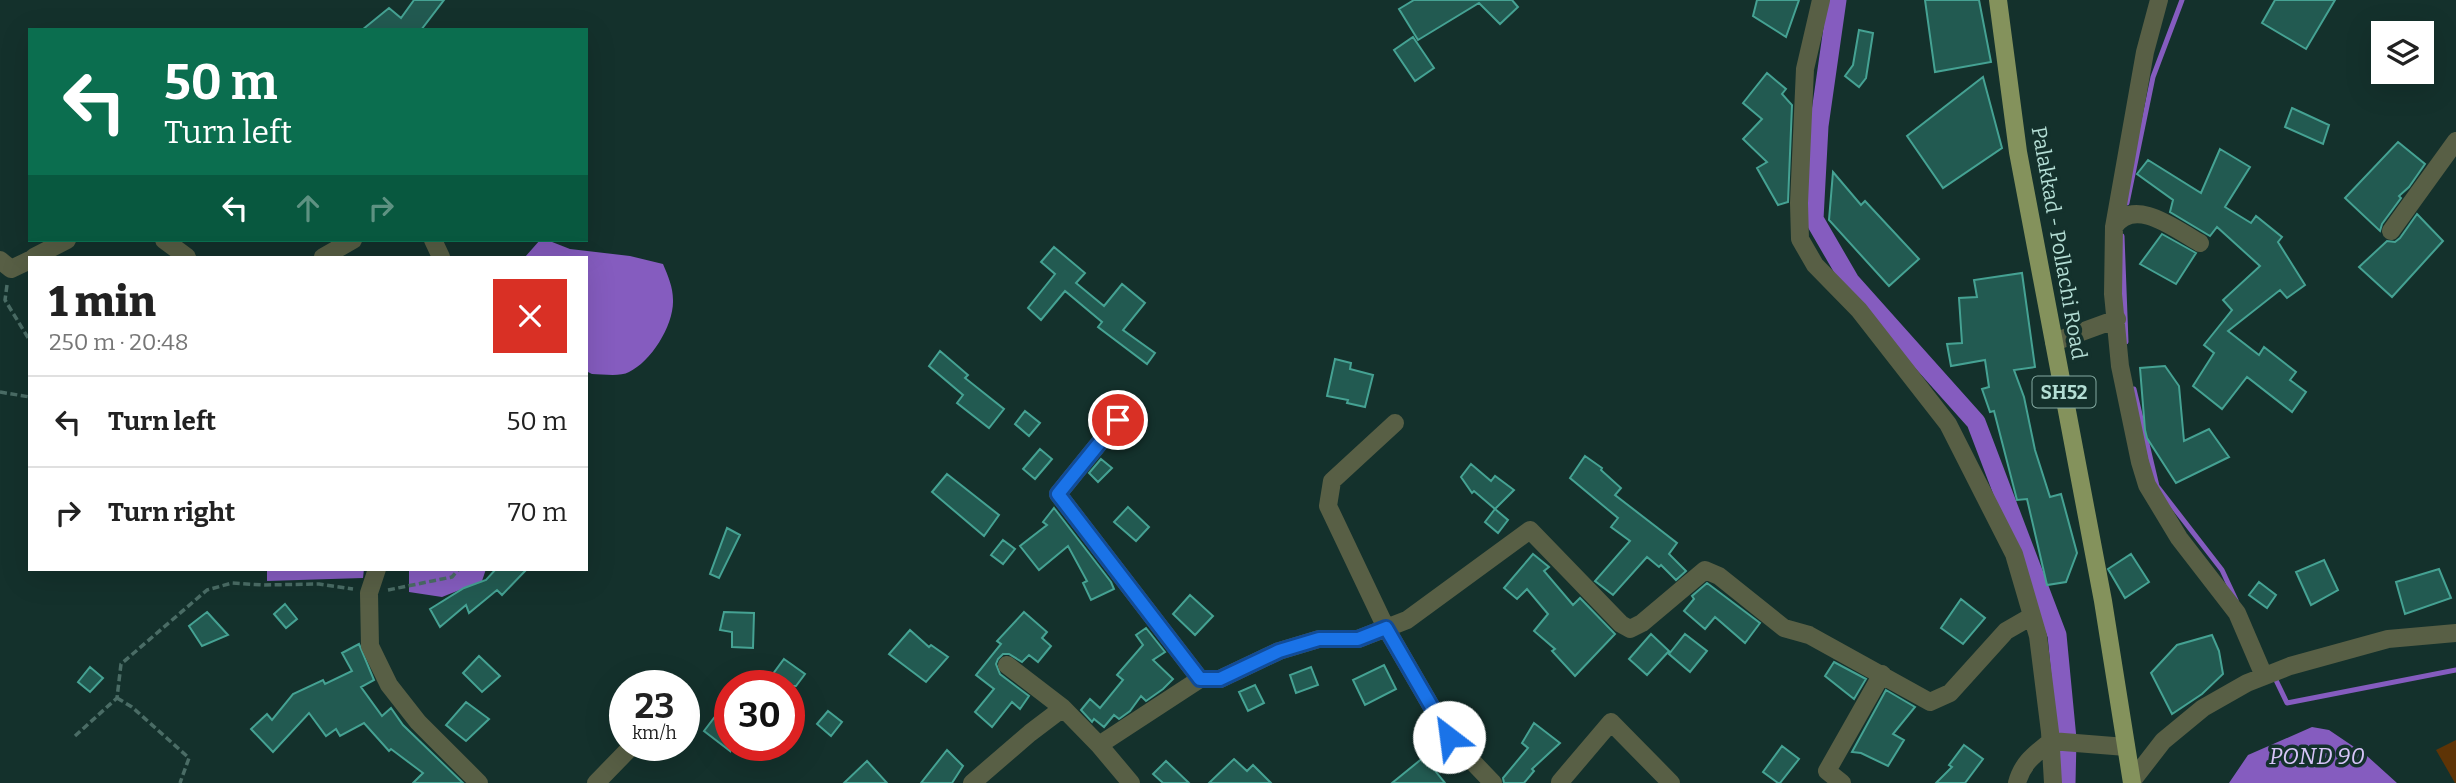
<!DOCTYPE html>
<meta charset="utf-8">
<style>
:root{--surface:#fff;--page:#f2f2f2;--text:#222;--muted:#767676;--line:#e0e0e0}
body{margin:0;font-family:Bitter,serif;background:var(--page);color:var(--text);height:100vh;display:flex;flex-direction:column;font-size:26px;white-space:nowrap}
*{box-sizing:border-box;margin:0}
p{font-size:23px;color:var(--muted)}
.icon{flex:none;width:38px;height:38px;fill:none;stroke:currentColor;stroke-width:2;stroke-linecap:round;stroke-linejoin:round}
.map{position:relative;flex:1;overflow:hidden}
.details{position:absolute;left:28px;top:256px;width:560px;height:315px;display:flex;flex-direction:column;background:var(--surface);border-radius:0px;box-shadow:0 7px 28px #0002}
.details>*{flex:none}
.top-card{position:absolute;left:28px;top:28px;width:560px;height:214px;border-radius:0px;box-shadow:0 7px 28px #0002;background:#0b6e4f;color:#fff;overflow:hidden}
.fabs{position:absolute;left:2371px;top:21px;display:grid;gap:14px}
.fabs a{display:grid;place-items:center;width:63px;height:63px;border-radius:0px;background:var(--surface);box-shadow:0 7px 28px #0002;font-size:35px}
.speed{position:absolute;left:609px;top:670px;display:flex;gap:14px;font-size:35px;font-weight:700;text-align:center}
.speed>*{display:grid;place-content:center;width:91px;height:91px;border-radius:50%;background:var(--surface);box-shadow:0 7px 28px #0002;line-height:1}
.speed small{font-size:18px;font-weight:400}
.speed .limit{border:10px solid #d22;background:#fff;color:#111}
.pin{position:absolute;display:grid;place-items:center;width:60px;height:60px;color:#fff;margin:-30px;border:4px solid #fff;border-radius:50%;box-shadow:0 2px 7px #0007}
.me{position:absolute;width:77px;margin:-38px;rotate:330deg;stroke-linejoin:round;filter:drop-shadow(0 0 5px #0008)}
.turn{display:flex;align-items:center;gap:24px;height:147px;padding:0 21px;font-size:32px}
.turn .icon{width:91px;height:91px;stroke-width:2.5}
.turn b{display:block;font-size:49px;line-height:60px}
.lanes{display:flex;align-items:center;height:66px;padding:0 21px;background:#0003;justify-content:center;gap:35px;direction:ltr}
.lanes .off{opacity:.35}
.round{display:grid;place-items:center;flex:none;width:74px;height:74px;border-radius:0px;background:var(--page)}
.head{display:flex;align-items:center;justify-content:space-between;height:119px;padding:0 21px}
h1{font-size:42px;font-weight:800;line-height:52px}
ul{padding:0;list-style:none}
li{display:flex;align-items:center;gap:21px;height:91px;padding:0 21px;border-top:2px solid var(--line)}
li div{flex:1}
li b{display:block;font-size:26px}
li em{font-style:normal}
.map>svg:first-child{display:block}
.green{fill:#5e3406}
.water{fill:#855cbf}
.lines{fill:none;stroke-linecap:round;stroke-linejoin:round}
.stream{stroke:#855cbf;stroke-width:5}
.canal{stroke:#855cbf;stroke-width:19}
.building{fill:#225a51;stroke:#45a293;stroke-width:2}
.path{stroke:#4a6c65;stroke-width:3.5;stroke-dasharray:7 3.5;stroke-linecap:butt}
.minor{stroke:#585f45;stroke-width:18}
.primary{stroke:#84925c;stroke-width:18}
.route-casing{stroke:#114b97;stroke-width:18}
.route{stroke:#1a73e8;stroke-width:12}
.labels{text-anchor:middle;stroke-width:7;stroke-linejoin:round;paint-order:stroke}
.shield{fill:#14312c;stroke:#84aaa2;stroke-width:2}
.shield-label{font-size:19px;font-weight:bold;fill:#b4ded5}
.street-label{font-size:21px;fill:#b4ded5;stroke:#14312c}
.water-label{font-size:23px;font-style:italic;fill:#d7c5f8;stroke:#14312c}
</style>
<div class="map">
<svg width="2456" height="783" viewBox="0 0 2456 783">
<rect width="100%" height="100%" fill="#14312c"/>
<path class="green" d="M 2456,740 L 2456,783 L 2455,783 L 2436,750 Z"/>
<path class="water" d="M 540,240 L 547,240 L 570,249 L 630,256 L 663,264 C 668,276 673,287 673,300 C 674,325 651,362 629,372 C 620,377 602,374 592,374 L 586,371 L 586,257 L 525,257 Z
M 267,569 L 364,569 L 363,578 L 267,581 Z
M 409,569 L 486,569 L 482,581 L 442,597 L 409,592 Z
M 2312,727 L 2329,730 L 2366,755 L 2397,783 L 2229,783 L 2248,755 Z"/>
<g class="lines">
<path class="stream" d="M 2127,203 L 2153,77 L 2182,0
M 2122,236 L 2126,342
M 2134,389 L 2157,486 L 2222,570 L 2236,600
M 2273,674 L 2287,703 L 2456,670"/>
<path class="canal" d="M 1837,0 L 1819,126 L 1814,219 L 1850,281 L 1976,422 L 2057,635 L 2067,739 L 2066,783"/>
</g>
<path class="building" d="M 414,0 L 444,0 L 421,30 L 362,30 L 389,8 L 401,18 Z
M 1414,0 L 1512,0 L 1518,7 L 1500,24 L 1479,3 L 1418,40 L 1399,9 Z
M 1757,0 L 1799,0 L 1786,37 L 1753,16 Z
M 1925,0 L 1979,0 L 1991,62 L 1935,72 Z
M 2275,0 L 2335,0 L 2306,49 L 2262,23 Z
M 1859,30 L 1873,33 L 1866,78 L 1859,87 L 1845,76 L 1853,65 Z
M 1413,37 L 1434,68 L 1415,81 L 1394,50 Z
M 1767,73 L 1786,89 L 1782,94 L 1792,105 L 1788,202 L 1778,205 L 1757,168 L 1767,162 L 1743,139 L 1762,119 L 1743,103 Z
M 1983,77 L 2002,148 L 1943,188 L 1907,136 Z
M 2292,108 L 2329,125 L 2323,144 L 2285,127 Z
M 2398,142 L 2425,164 L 2409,187 L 2399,196 L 2401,198 L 2382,224 L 2380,231 L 2345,198 Z
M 2220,149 L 2250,167 L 2225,207 L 2251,223 L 2256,216 L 2282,237 L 2278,242 L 2305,285 L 2287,298 L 2280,290 L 2228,331 L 2259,355 L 2264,347 L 2296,372 L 2290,380 L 2306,392 L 2292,412 L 2247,377 L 2222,409 L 2193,386 L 2214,353 L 2204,345 L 2232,310 L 2223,300 L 2260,266 L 2217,227 L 2210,236 L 2170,212 L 2173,200 L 2137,174 L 2148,160 L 2201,193 Z
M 1833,172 L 1861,205 L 1865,201 L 1919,259 L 1889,286 L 1829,220 Z
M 2417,214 L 2443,241 L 2392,297 L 2359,267 L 2387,241 L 2395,242 L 2400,238 Z
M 2162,234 L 2196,253 L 2176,284 L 2140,264 Z
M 1054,247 L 1085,273 L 1076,283 L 1104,306 L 1122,284 L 1145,303 L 1123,330 L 1155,353 L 1147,364 L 1098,327 L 1102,322 L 1065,291 L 1041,320 L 1028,308 L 1055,274 L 1041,262 Z
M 2022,273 L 2035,367 L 2014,370 L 2024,397 L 2035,450 L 2050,497 L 2061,494 L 2077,553 L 2066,582 L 2047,585 L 2027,499 L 2017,500 L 1994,411 L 1990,412 L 1982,389 L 1989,387 L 1985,360 L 1951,366 L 1947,344 L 1962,343 L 1959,298 L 1977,297 L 1974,280 Z
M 940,351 L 968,375 L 965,378 L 1004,409 L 989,428 L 957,403 L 963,395 L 929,366 Z
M 1335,359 L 1351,363 L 1350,369 L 1373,375 L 1365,407 L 1347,403 L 1348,400 L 1327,396 Z
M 2165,366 L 2179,386 L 2184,441 L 2209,429 L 2229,457 L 2176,483 L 2147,438 L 2145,430 L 2140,368 Z
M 1025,411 L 1040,423 L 1029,436 L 1015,424 Z
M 1040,449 L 1052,459 L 1035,479 L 1023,469 Z
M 1585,456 L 1602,468 L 1601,470 L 1621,488 L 1615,495 L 1677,543 L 1669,554 L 1686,571 L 1676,580 L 1661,565 L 1659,567 L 1647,557 L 1613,595 L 1595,581 L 1630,541 L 1611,527 L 1618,518 L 1570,478 Z
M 1101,459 L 1112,468 L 1098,482 L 1089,473 Z
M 1471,464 L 1491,481 L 1495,476 L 1514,490 L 1495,509 L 1474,491 L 1472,493 L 1461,477 Z
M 947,474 L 999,515 L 984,536 L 932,492 Z
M 1128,507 L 1149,527 L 1136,541 L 1114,522 Z
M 1054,508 L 1111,582 L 1114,589 L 1091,600 L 1083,583 L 1087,581 L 1068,546 L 1039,570 L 1020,546 L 1047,525 L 1043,522 Z
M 1495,509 L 1508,520 L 1498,533 L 1485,522 Z
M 727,528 L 740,535 L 719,578 L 710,574 Z
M 1003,540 L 1015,549 L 1003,564 L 991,555 Z
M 1533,554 L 1549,567 L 1544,571 L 1573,605 L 1580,598 L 1615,634 L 1575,676 L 1552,651 L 1555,649 L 1534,631 L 1548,614 L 1527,589 L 1517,599 L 1504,588 Z
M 2131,554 L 2149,582 L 2125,598 L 2108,569 Z
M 2324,560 L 2338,590 L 2311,605 L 2296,572 Z
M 496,569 L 527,569 L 502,595 L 497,590 L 469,613 L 466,605 L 440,627 L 430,609 L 464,588 L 486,580 Z
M 2439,569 L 2451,598 L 2405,614 L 2396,582 Z
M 2259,582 L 2276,595 L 2267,608 L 2249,595 Z
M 1707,583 L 1760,623 L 1745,643 L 1715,617 L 1705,629 L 1684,611 L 1694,599 L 1692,596 Z
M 1190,595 L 1213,616 L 1195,635 L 1173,614 Z
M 1961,599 L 1985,618 L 1963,644 L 1941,628 Z
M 285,604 L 297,619 L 286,628 L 274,614 Z
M 207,612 L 228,635 L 202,646 L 189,626 Z
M 724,612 L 754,613 L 753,648 L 732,647 L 732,632 L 720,630 Z
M 1024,612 L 1047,632 L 1042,638 L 1051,646 L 1038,662 L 1029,655 L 1022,662 L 1009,654 L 1003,654 L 998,659 L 996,664 L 1000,674 L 1029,696 L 1020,709 L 1012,702 L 992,727 L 975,712 L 994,689 L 976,675 L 1001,644 L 997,641 Z
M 1146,628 L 1165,652 L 1153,660 L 1173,679 L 1163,689 L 1146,701 L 1141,696 L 1130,711 L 1119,719 L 1114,715 L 1104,727 L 1094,719 L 1092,722 L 1081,710 L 1090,699 L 1100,708 L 1123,680 L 1117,675 L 1143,645 L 1136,635 Z
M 910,630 L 929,647 L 931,645 L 948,657 L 926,682 L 889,654 Z
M 1651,634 L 1669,651 L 1647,675 L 1629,659 Z
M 1685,634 L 1707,651 L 1690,672 L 1669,654 Z
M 2212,635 L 2219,651 L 2223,674 L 2202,694 L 2172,714 L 2151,673 L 2177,645 Z
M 359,644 L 374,680 L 361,687 L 382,716 L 391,708 L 403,725 L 463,783 L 413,783 L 423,773 L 391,749 L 389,751 L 364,723 L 340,736 L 336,729 L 326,736 L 309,713 L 273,752 L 251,729 L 267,714 L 272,720 L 293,694 L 323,680 L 325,684 L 352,671 L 342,653 Z
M 479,656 L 500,676 L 482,692 L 463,673 Z
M 784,659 L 805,674 L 796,686 L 764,686 Z
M 1834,662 L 1866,679 L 1854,699 L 1825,676 Z
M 1384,665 L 1396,689 L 1365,705 L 1353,680 Z
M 90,667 L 103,678 L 90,692 L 78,682 Z
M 1311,667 L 1318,685 L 1296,693 L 1290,675 Z
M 1255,685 L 1264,703 L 1248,711 L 1239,692 Z
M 1886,690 L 1915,707 L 1893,734 L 1904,740 L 1888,766 L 1861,753 L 1852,752 Z
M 730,697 L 730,751 L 704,731 Z
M 466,702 L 489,719 L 466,741 L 446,725 Z
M 828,711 L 842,722 L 831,736 L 817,724 Z
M 1534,723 L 1560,743 L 1532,769 L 1534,771 L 1524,783 L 1504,783 L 1503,778 L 1528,748 L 1522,743 Z
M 1964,745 L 1983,759 L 1965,783 L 1936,783 L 1952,767 L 1949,765 Z
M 1782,746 L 1799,759 L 1780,783 L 1778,783 L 1763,772 Z
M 947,750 L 963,766 L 952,783 L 921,783 Z
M 1424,757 L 1445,783 L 1392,783 Z
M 1234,759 L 1247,771 L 1253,765 L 1271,783 L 1209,783 Z
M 867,761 L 887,783 L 844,783 Z
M 1166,761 L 1189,783 L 1163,783 L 1153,774 Z"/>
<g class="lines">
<path class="path" d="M 7,285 L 5,300 L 30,341
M 0,392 L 30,397
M 388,590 L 452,577 L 459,569
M 117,698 L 132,707 L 189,758 L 180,783
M 75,736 L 117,698 L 121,664 L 207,590 L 232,583 L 263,585 L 319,584 L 353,589"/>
<path class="minor" d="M 1821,0 L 1805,69 L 1799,203 L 1800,239 L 1815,265 L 1859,310 L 1948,424 L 2014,554 L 2038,636 L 2050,732 L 2053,783
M 2159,0 L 2145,52 L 2114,227 L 2113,294 L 2120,366 L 2140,462 L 2147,485 L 2179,538 L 2237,613 L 2264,676
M 2114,227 C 2134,195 2178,231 2200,243
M 2391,231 L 2456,141
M 164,240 L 187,257
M 433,240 L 441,257
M 34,257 L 67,240
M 323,257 L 353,240
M 0,260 L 11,269 L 30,260
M 2054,342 L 2117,319
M 1395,423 L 1332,481 L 1328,506 L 1386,628 L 1449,737 L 1493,783
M 377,569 L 369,593 L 370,646 L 389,685 L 418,722 L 479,783
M 1007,665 L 1063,708
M 1200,679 L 1220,679 L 1279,651 L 1319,639 L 1358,639 L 1407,620 L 1530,530 L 1621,624 L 1630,629 L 1642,623 L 1705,570 L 1719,576 L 1784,628 L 1809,635 L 1930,702 L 1950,693 L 2006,631 L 2032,616
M 1099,745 L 1131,783
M 2132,781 L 2163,741 L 2203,708 L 2247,683 L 2290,666 L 2388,639 L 2456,633
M 1560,782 L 1611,722 L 1671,783
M 596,783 L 632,746
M 972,783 L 1030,733 L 1063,708 L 1099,745 L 1200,679 L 1058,494 L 1118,420
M 1842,783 L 1827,771 L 1882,674
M 2017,783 C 2022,763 2035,754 2051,741 L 2126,747"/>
<path class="primary" d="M 1998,0 L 2018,152 L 2103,601 L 2132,783"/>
</g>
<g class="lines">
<g class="route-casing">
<path id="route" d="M 1118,420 L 1058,494 L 1200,679 L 1220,679 L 1279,651 L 1319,639 L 1358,639 L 1386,628 L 1449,737"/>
</g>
<use href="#route" class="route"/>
</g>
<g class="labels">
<rect class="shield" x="2032.5" y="376.5" width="63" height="31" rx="5"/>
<g class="shield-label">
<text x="2064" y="399">SH52</text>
</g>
<g class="street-label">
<text transform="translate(2059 243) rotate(80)" y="7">Palakkad - Pollachi Road</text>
</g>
<g class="water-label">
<text x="2317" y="764">POND 90</text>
</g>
</g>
</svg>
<div class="fabs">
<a><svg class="icon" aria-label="layers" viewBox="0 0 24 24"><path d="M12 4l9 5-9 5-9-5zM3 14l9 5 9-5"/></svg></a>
</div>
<div class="speed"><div>23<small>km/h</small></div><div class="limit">30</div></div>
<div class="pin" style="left:1118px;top:420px;background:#d93025"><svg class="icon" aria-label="arrive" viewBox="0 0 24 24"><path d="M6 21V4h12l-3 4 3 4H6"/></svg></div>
<svg class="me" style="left:1449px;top:737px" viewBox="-20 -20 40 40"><circle r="19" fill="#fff"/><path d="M0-13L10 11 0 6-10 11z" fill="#1a73e8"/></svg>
<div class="top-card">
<div class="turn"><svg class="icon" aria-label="left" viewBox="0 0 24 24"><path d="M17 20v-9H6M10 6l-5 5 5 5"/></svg><div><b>50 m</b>Turn left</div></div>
<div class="lanes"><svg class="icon" aria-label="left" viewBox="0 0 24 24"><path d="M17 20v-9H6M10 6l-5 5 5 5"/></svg><svg class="icon off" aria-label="ahead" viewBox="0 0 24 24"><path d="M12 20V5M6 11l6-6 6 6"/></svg><svg class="icon off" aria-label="right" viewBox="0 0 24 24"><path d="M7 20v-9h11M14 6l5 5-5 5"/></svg></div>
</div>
<section class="details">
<div class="head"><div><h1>1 min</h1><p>250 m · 20:48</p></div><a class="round" style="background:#d93025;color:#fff"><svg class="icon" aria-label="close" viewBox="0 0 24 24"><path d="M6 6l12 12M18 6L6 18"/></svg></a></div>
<ul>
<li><svg class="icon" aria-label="left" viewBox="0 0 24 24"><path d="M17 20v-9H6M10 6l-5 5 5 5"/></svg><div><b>Turn left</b></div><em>50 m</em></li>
<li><svg class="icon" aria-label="right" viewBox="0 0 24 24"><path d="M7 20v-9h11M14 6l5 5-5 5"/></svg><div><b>Turn right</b></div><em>70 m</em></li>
</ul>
</section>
</div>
